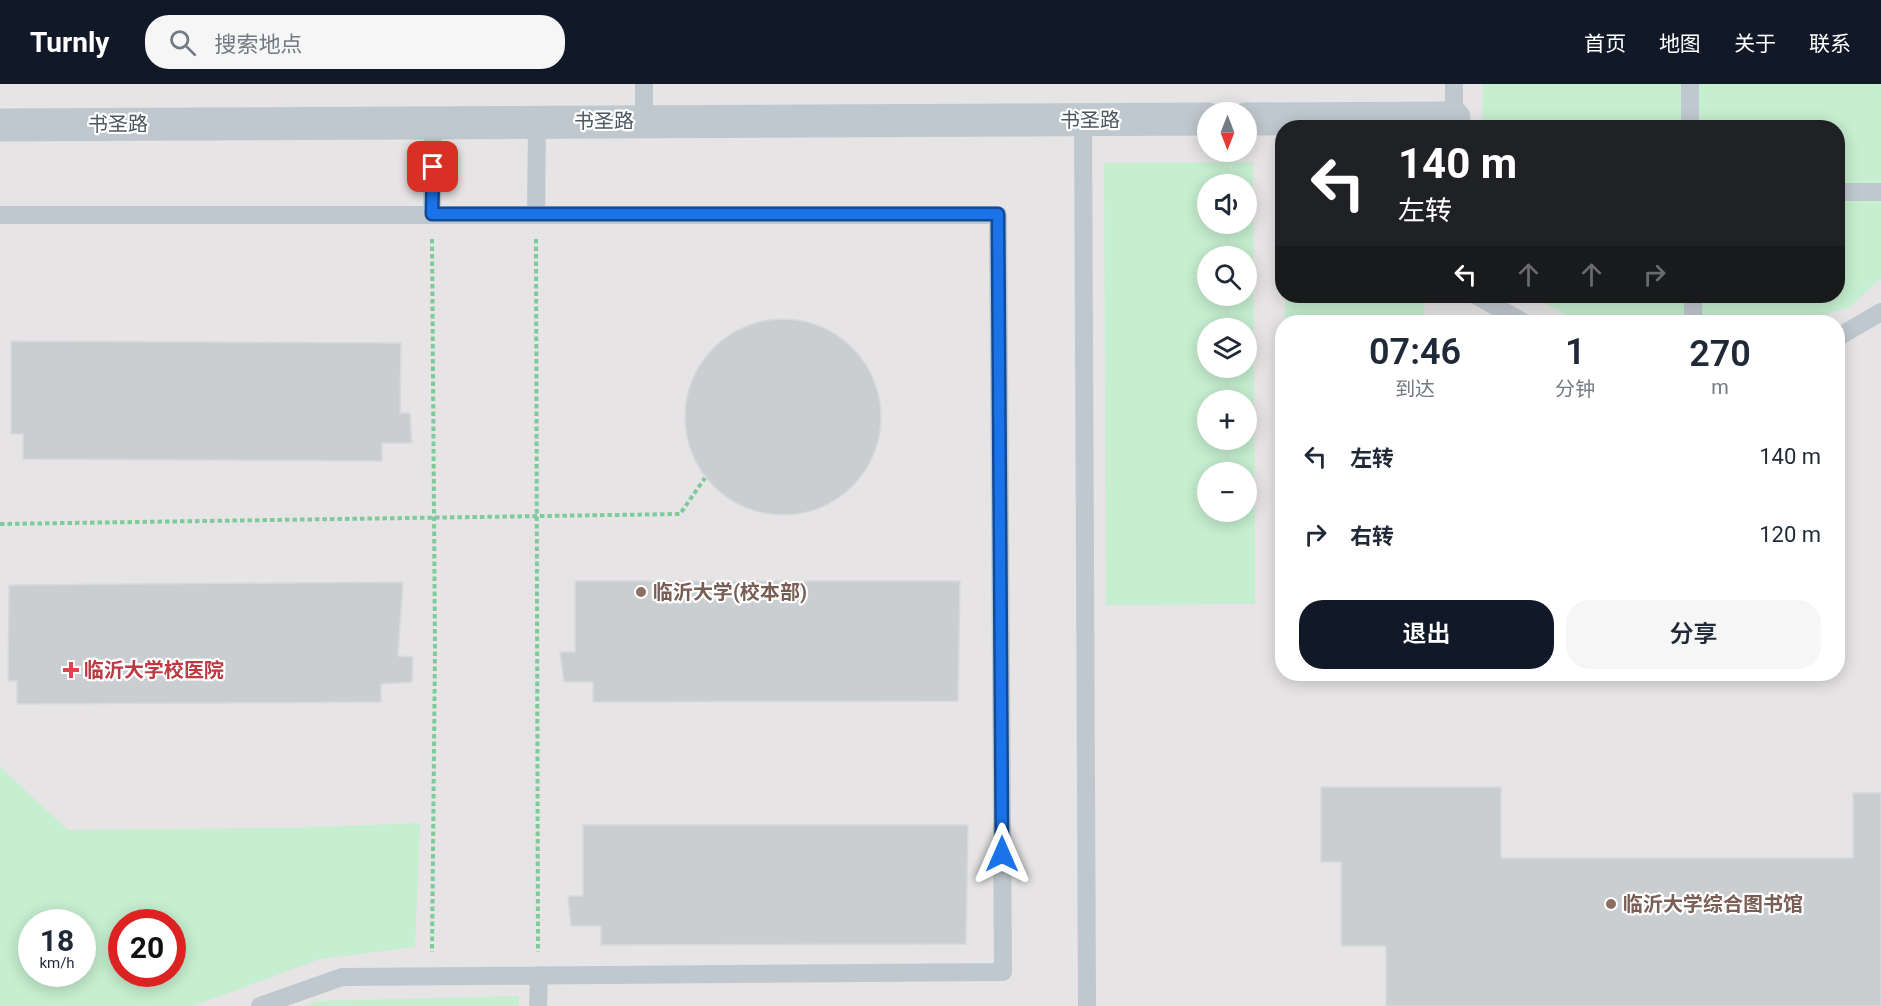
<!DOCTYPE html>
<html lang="zh">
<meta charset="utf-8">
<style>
:root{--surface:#fff;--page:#f6f6f7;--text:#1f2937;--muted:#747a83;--accent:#111827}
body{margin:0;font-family:Roboto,"Noto Sans SC",sans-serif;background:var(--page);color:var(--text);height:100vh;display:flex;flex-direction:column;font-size:22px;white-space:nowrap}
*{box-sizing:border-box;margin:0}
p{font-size:20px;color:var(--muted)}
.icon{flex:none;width:33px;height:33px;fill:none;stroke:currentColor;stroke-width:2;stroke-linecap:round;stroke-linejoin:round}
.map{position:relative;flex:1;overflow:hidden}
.drawer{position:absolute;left:1275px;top:231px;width:570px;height:366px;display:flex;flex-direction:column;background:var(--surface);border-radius:24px;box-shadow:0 3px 15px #0003}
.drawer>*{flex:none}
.banner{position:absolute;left:1275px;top:36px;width:570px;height:183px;border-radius:24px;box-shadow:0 3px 15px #0003;background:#202124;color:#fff;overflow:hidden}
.needle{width:39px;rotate:180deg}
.controls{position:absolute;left:1197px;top:18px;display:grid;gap:12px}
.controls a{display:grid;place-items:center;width:60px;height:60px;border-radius:50%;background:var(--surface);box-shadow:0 3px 15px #0003;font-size:30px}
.speed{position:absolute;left:18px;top:825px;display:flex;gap:12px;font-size:30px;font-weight:700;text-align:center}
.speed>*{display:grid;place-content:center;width:78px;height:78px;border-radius:50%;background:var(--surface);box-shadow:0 3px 15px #0003;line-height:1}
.speed small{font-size:15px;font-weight:400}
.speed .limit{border:9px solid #d22;background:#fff;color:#111}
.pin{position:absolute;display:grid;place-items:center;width:51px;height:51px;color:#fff;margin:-26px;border-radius:12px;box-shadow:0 3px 9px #0006}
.me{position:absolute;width:66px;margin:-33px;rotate:0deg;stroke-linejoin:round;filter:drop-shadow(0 0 4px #0008)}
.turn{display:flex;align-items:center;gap:21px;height:126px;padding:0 24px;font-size:27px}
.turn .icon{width:78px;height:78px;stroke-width:2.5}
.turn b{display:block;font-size:42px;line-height:51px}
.lanes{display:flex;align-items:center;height:57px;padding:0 24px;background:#0003;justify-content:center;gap:30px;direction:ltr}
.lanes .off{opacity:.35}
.eta{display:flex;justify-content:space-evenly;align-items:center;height:102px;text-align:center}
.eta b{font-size:36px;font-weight:600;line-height:42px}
.button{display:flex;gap:12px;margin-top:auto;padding:12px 24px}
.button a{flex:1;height:69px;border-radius:24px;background:var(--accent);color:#fff;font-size:24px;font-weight:600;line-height:69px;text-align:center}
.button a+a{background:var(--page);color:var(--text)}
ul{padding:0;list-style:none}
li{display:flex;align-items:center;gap:18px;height:78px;padding:0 24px}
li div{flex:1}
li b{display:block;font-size:22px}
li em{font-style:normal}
header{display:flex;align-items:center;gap:36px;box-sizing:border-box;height:84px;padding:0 30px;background:var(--accent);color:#fff}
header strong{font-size:28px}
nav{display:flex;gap:33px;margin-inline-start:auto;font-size:21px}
.search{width:420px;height:54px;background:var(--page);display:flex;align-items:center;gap:15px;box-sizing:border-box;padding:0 21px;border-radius:24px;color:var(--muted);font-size:22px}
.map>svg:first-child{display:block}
.education{fill:#e6e4e4;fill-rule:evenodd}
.green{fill:#c6eed0;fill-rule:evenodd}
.building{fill:#caced1;stroke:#d7dadd;stroke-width:1.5}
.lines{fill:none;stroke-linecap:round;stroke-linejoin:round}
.path{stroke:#7fca9b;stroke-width:4;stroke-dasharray:4.5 3;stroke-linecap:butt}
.service{stroke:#bfc8ce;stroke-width:18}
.minor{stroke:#bfc8ce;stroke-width:33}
.route-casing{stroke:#114b97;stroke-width:15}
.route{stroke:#1a73e8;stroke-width:10}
.education-dot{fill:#8d6e63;stroke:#fff;stroke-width:2}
.health-dot{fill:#e0444e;stroke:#fff;stroke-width:2}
.labels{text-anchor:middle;stroke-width:4.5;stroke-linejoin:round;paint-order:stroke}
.street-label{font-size:20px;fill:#4b585f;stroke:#fff}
.education-label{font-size:20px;font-weight:bold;fill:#785e54;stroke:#fff;text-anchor:start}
.health-label{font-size:20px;font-weight:bold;fill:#be3a42;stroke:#fff;text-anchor:start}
</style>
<header>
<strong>Turnly</strong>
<div class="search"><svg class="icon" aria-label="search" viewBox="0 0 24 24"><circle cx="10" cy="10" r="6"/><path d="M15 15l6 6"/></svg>搜索地点</div>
<nav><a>首页</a><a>地图</a><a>关于</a><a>联系</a></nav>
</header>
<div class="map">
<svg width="1881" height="922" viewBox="0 0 1881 922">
<rect width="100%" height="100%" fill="#f5f3f3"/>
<path class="education" d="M 0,0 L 1881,0 L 1881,922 L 0,922 ZM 1208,28 L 1246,28 L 1246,68 L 1208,68 ZM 1282,44 L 1838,44 L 1838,212 L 1282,212 ZM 1208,100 L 1246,100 L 1246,140 L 1208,140 ZM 1208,172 L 1246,172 L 1246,212 L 1208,212 ZM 1282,238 L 1838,238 L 1838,590 L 1282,590 ZM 1208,244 L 1246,244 L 1246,284 L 1208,284 ZM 1208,316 L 1246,316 L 1246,356 L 1208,356 ZM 1208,388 L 1246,388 L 1246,428 L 1208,428 ZM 32,838 L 82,838 L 82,890 L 32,890 ZM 122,838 L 172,838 L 172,890 L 122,890 Z"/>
<path class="green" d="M 1483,0 L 1881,0 L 1881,194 L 1850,223 L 1809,235 L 1574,235 L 1532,212 L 1838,212 L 1838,44 L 1482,44 Z
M 1253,78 L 1255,520 L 1106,521 L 1104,79 ZM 1208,100 L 1246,100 L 1246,140 L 1208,140 ZM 1208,172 L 1246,172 L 1246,212 L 1208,212 ZM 1208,244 L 1246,244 L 1246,284 L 1208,284 ZM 1208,316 L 1246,316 L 1246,356 L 1208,356 ZM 1208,388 L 1246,388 L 1246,428 L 1208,428 Z
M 1285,212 L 1424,212 L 1425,238 L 1285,238 Z
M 0,683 L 68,746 L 294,744 L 420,739 L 415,863 L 320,875 L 193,922 L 0,922 ZM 32,838 L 82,838 L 82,890 L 32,890 ZM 172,838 L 172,890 L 122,890 L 122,838 Z
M 519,912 L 519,922 L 304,922 L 317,917 Z"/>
<path class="building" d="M685 333a98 98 0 1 1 196 0a98 98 0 1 1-196 0Z
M 11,257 L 401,259 L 400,329 L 410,329 L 412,359 L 382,359 L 382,377 L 23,375 L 23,350 L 11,350 Z
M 575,497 L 960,497 L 958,617 L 593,618 L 593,598 L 564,598 L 560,568 L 575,568 Z
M 403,498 L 398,572 L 413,573 L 412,598 L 381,600 L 381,618 L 17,620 L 17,597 L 8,597 L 9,501 Z
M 1321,703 L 1501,703 L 1501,774 L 1853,774 L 1853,709 L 1881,709 L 1881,922 L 1386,922 L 1386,862 L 1341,862 L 1341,778 L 1321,778 Z
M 583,741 L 968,741 L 966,860 L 601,861 L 601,842 L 571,842 L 568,812 L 583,812 Z"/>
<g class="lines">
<path class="path" d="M 432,155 L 435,565 L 432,868
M 536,155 L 538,868
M 0,440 L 680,430 L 705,394"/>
<path class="service" d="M 644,0 L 644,37
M 1690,0 L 1690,44
M 1083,36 L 1087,922
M 1454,40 L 1454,0
M 1838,108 L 1881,108
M 0,131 L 998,131 L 1003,888 L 342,893 L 260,922
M 432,131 L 433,38
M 536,131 L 537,38
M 1477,212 L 1523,238
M 1693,212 L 1693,238
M 1838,253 L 1881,228
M 538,922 L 539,891"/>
<path class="minor" d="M 1246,35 L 1454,34
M 0,41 L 1208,35"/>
</g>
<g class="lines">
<g class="route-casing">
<path id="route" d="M 433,83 L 432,130 L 998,130 L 1002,770"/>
</g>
<use href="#route" class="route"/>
</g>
<g class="education-dot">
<circle cx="641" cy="508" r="6"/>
<circle cx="1611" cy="820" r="6"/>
</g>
<path class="health-dot" d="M68 577h6v6h6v6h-6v6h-6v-6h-6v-6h6z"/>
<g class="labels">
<g class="street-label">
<text x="1090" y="43">书圣路</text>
<text x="604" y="44">书圣路</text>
<text x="118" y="47">书圣路</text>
</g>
<g class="education-label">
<text x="653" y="515">临沂大学(校本部)</text>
<text x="1623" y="827">临沂大学综合图书馆</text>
</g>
<g class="health-label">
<text x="84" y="593">临沂大学校医院</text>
</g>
</g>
</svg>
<div class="controls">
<a><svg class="needle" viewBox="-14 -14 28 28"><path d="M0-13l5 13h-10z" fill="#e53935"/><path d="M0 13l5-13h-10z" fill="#747a83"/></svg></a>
<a><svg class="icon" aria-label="sound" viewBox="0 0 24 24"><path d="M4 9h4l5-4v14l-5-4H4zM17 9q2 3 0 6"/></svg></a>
<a><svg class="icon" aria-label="search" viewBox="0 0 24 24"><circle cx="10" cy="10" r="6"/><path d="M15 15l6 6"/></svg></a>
<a><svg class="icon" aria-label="layers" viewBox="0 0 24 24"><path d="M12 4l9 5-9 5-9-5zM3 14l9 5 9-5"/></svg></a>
<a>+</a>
<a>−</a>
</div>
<div class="speed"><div>18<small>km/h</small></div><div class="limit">20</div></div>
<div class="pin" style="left:433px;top:83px;background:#d93025"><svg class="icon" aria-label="arrive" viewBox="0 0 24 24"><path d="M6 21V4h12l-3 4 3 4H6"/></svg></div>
<svg class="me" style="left:1002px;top:770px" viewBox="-20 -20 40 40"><path d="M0-17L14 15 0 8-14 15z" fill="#1a73e8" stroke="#fff" stroke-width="4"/></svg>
<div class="banner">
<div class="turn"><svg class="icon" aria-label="left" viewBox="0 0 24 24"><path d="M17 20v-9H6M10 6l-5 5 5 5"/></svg><div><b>140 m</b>左转</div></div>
<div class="lanes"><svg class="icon" aria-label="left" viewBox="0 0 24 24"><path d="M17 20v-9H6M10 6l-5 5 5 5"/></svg><svg class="icon off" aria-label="ahead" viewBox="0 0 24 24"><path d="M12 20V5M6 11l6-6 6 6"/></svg><svg class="icon off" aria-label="ahead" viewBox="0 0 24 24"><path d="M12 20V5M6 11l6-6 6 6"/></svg><svg class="icon off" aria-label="right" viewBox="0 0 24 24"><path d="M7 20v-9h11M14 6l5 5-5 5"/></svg></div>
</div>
<section class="drawer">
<div class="eta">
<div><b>07:46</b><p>到达</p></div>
<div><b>1</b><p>分钟</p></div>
<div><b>270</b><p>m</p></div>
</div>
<ul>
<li><svg class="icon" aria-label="left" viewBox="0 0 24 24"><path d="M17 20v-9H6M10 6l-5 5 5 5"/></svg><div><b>左转</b></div><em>140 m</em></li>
<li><svg class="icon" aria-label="right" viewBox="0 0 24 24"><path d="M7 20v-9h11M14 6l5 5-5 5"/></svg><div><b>右转</b></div><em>120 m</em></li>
</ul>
<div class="button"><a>退出</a><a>分享</a></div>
</section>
</div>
